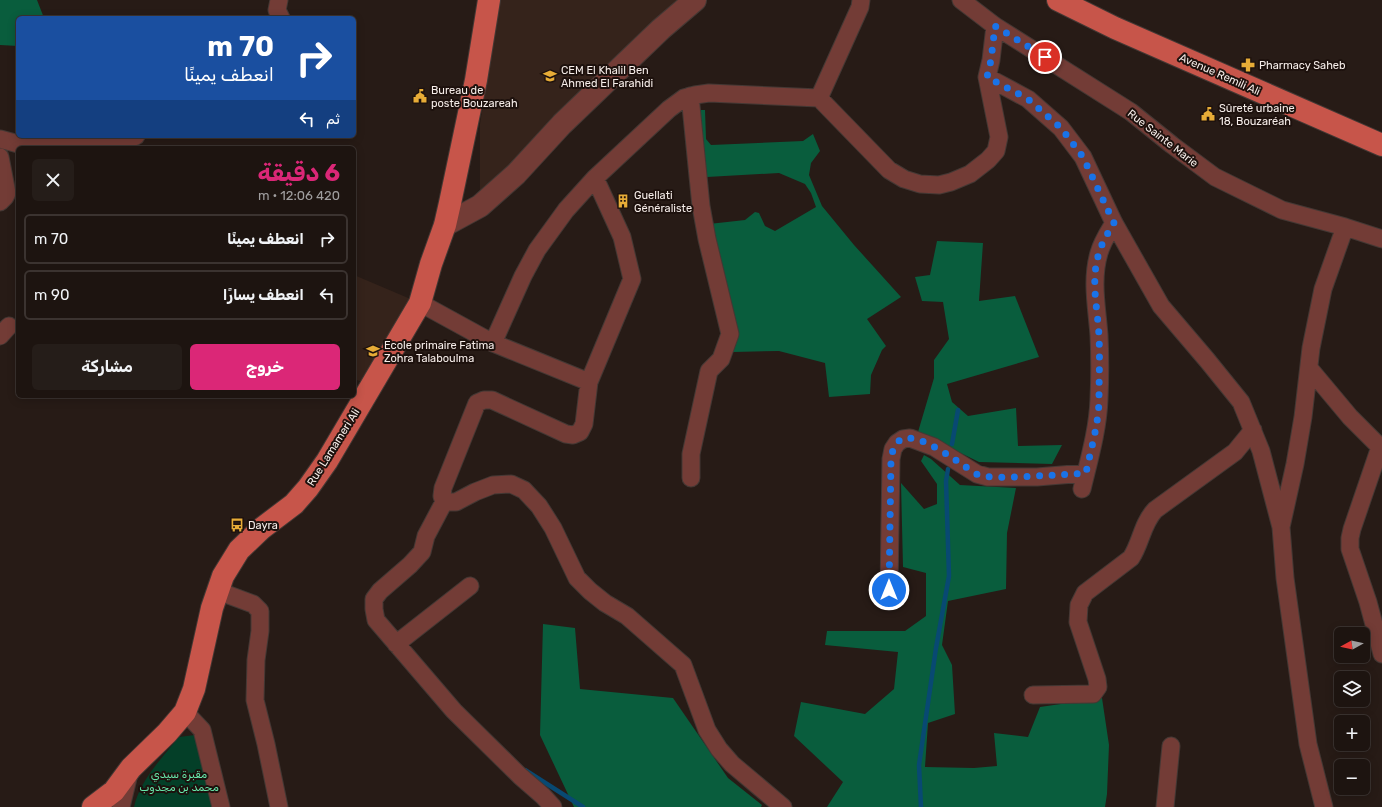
<!DOCTYPE html>
<html lang="ar">
<meta charset="utf-8">
<style>
:root{--surface:#1d1410;--page:#251d19;--text:#f1f3f6;--muted:#a09e9f;--line:#3b3330;--accent:#db2777}
body{margin:0;font-family:Rubik,"Noto Sans Arabic",sans-serif;background:var(--page);color:var(--text);direction:rtl;height:100vh;display:flex;flex-direction:column;font-size:15px;white-space:nowrap}
*{box-sizing:border-box;margin:0}
p{font-size:13px;color:var(--muted)}
.icon{flex:none;width:22px;height:22px;fill:none;stroke:currentColor;stroke-width:2;stroke-linecap:round;stroke-linejoin:round}
.map{position:relative;flex:1;overflow:hidden;direction:ltr}
.side{position:absolute;left:16px;top:146px;width:340px;height:252px;display:flex;flex-direction:column;background:var(--surface);border-radius:6px;box-shadow:0 2px 10px #0003,0 0 0 1px var(--line);direction:rtl}
.side>*{flex:none}
.hud{position:absolute;left:16px;top:16px;width:340px;height:122px;border-radius:6px;box-shadow:0 2px 10px #0003,0 0 0 1px var(--line);direction:rtl;background:#1a4fa0;color:#fff;overflow:hidden}
.needle{width:26px;rotate:262deg}
.buttons{position:absolute;left:1334px;top:627px;display:grid;gap:8px}
.buttons a{display:grid;place-items:center;width:36px;height:36px;border-radius:6px;background:var(--surface);box-shadow:0 2px 10px #0003,0 0 0 1px var(--line);font-size:20px}
.pin{position:absolute;display:grid;place-items:center;width:34px;height:34px;color:#fff;margin:-17px;border:2px solid #fff;border-radius:50%;box-shadow:0 1px 4px #0007}
.me{position:absolute;width:44px;margin:-22px;rotate:0deg;stroke-linejoin:round;filter:drop-shadow(0 0 3px #0008)}
.turn{display:flex;align-items:center;gap:14px;height:84px;padding:0 16px;font-size:18px}
.turn .icon{width:52px;height:52px;stroke-width:2.5}
.turn b{display:block;font-size:28px;line-height:34px}
.then{display:flex;align-items:center;height:38px;padding:0 16px;background:#0003;gap:8px;font-size:15px}
.round{display:grid;place-items:center;flex:none;width:42px;height:42px;border-radius:6px;background:var(--page)}
.head{display:flex;align-items:center;justify-content:space-between;height:68px;padding:0 16px}
h1{font-size:24px;font-weight:700;line-height:30px;color:var(--accent)}
.cta{display:flex;gap:8px;margin-top:auto;padding:8px 16px}
.cta a{flex:1;height:46px;border-radius:6px;background:var(--accent);color:#fff;font-size:16px;font-weight:700;line-height:46px;text-align:center}
.cta a+a{background:var(--page);color:var(--text)}
ul{padding:0;list-style:none}
li{display:flex;align-items:center;gap:12px;height:50px;margin:0 8px 6px;padding:0 8px;border:2px solid var(--line);border-radius:6px}
li div{flex:1}
li b{display:block;font-size:15px}
li em{font-style:normal}
.map>svg:first-child{display:block}
.built{fill:#35231b}
.green{fill:#043f28}
.forest{fill:#095d3d}
.lines{fill:none;stroke-linecap:round;stroke-linejoin:round}
.stream{stroke:#084972;stroke-width:4.5}
.minor-casing{stroke:#443834;stroke-width:19}
.tertiary-casing{stroke:#443834;stroke-width:24}
.primary-casing{stroke:#443834;stroke-width:24}
.minor{stroke:#733c36;stroke-width:17}
.tertiary{stroke:#733c36;stroke-width:22}
.primary{stroke:#c7554a;stroke-width:22}
.route{stroke:#1a73e8;stroke-width:7;stroke-dasharray:0 12.6}
.labels{text-anchor:middle;stroke-width:4;stroke-linejoin:round;paint-order:stroke}
.poi-label{font-size:11px;fill:#f6ede9;stroke:#1d110d;text-anchor:start}
.street-label{font-size:11px;fill:#f6ede9;stroke:#1d110d}
.park-label{font-size:11px;fill:#67e8ab;stroke:#1d110d}
</style>
<div class="map">
<svg width="1382" height="807" viewBox="0 0 1382 807">
<rect width="100%" height="100%" fill="#271b16"/>
<path class="built" d="M 500,0 L 689,0 L 480,206 L 480,124 Z
M 354,275 L 420,303 L 371,385 L 354,379 Z"/>
<path class="green" d="M 195,735 L 217,807 L 134,807 C 140,780 162,758 179,737 Z"/>
<path class="forest" d="M 0,0 L 37,0 L 44,18 L 18,18 L 18,46 L 0,45 Z
M 698,110 L 705,110 L 706,139 L 711,145 L 803,141 L 813,134 L 820,151 L 811,163 L 809,175 L 822,206 L 854,245 L 901,297 L 867,319 L 886,346 L 882,350 L 871,375 L 870,394 L 829,397 L 825,363 L 779,351 L 733,352 L 731,351 L 709,224 L 745,220 L 755,212 L 759,213 L 765,226 L 775,231 L 816,207 L 811,193 L 805,184 L 779,173 L 707,177 L 703,162 Z
M 937,241 L 983,243 L 979,301 L 1015,296 L 1039,357 L 947,384 L 952,402 L 968,416 L 1016,408 L 1018,446 L 1062,445 L 1052,464 L 979,462 L 918,432 L 934,378 L 934,360 L 949,339 L 943,302 L 922,301 L 915,277 L 930,275 Z
M 924,455 L 931,459 L 960,485 L 1016,488 L 1007,533 L 1006,589 L 948,601 L 942,645 L 952,665 L 955,714 L 928,723 L 925,767 L 974,768 L 997,766 L 994,733 L 1028,737 L 1040,707 L 1102,698 L 1109,745 L 1107,794 L 1105,807 L 827,807 L 843,782 L 794,736 L 801,702 L 865,714 L 894,689 L 898,652 L 825,645 L 827,631 L 905,631 L 926,616 L 926,573 L 903,567 L 901,483 L 924,509 L 937,504 L 937,484 L 921,461 Z
M 543,624 L 575,628 L 580,689 L 673,698 L 728,778 L 762,805 L 761,807 L 574,807 L 540,735 Z"/>
<g class="lines">
<path class="stream" d="M 952,444 L 958,410
M 525,770 L 583,807
M 921,807 L 919,765 L 936,648 L 949,576 L 946,481 L 948,469"/>
<g class="minor-casing">
<path id="minor" d="M 279,0 L 277,10 L 281,18
M 961,0 L 995,26 L 1131,112 L 1172,145 L 1215,177 L 1282,210 L 1345,227 L 1382,239
M 995,26 L 991,60 L 987,77 L 1028,99 L 1061,128 L 1083,157 L 1114,223 L 1161,306 L 1207,360 L 1241,402 L 1261,451 L 1281,527
M 690,96 L 701,206 L 707,239 L 730,334 L 721,359 L 709,371 L 691,454 L 691,478
M 819,98 L 860,7 L 861,0
M 0,139 L 22,145 L 131,138 L 136,136
M 0,157 L 7,193 L 5,197 L 0,202
M 420,303 L 493,343 L 589,382 L 632,279 L 622,237 L 595,178
M 0,336 L 9,326
M 493,343 L 523,276 L 537,250 L 566,210 L 595,178 L 669,109 L 684,98 L 695,95 L 709,93 L 819,98 L 889,170 L 904,179 L 920,184 L 939,185 L 951,182 L 970,174 L 988,160 L 996,151 L 999,137 L 987,77
M 1309,368 L 1350,417 L 1382,449
M 589,382 L 584,424 L 580,432 L 573,435 L 566,434 L 492,400 L 484,400 L 477,403 L 443,488 L 442,496 L 444,502 L 456,502 L 475,492 L 493,485 L 511,484 L 524,490 L 539,506 L 553,528 L 577,578 L 590,591 L 605,603 L 627,616 L 683,665 L 707,730 L 719,749 L 732,764 L 783,807
M 1380,447 L 1352,529 L 1350,538 L 1350,549 L 1368,602 L 1382,654
M 1082,489 C 1089,460 1098,429 1099,399 C 1100,378 1100,356 1099,335 C 1097,308 1091,280 1099,253 C 1102,242 1108,233 1114,223
M 444,502 L 426,536 L 422,552 L 410,565 L 380,591 L 374,599 L 374,609 L 376,620 L 454,711 L 520,776 L 543,796 L 553,807
M 889,590 L 891,459 L 893,449 L 897,443 L 903,439 L 910,438 L 934,447 L 977,474 L 988,477 L 1037,477 L 1086,473
M 218,591 L 253,604 L 260,611 L 260,631 L 256,660 L 255,700 L 266,744 L 279,807
M 396,644 L 470,586
M 1033,695 L 1093,694 L 1098,687 L 1097,679 L 1078,622 L 1079,605 L 1085,593 L 1131,558 C 1141,543 1142,524 1155,510 L 1235,452 L 1253,430
M 185,712 L 202,730 L 221,807
M 121,807 L 129,774
M 1165,807 L 1171,746
M 1324,807 L 1308,744 L 1285,578 L 1281,527 L 1295,464 L 1303,417 L 1311,348 L 1323,289 L 1345,227"/>
</g>
<g class="tertiary-casing">
<path id="tertiary" d="M 445,225 L 480,206 L 516,174 L 562,124 L 661,29 L 695,0"/>
</g>
<g class="primary-casing">
<path id="primary" d="M 1058,0 L 1115,28 L 1382,145
M 93,807 L 114,791 L 131,768 L 167,733 L 185,712 L 194,689 L 212,608 L 223,576 L 239,550 L 261,529 L 294,504 L 308,488 L 327,461 L 420,303 L 431,264 L 445,225 L 450,203 L 476,80 L 489,0"/>
</g>
<use href="#minor" class="minor"/>
<use href="#tertiary" class="tertiary"/>
<use href="#primary" class="primary"/>
</g>
<g class="lines">
<path class="route" d="M 889,590 L 891,459 C 892,450 897,437 908,438 C 924,438 950,456 963,465 C 968,468 973,473 979,475 C 989,478 1001,477 1012,477 C 1037,476 1061,475 1086,473 C 1091,448 1099,423 1099,398 C 1099,378 1100,357 1099,337 C 1098,309 1090,281 1099,253 C 1102,242 1108,233 1114,223 L 1083,157 L 1061,128 L 1028,99 L 987,77 L 991,60 L 995,26 L 1045,57"/>
</g>
<defs>
<g id="pharmacy-bare" transform="scale(1.08)"><path d="M-2-6h4v4h4v4h-4v4h-4v-4h-4v-4h4Z" fill="#e7ac37" stroke="#1d110d" stroke-width="2.5" paint-order="stroke"/></g>
<g id="school-bare" transform="scale(1.08)"><path d="M0-5L7-2L0 1L-7-2ZM-4 1L0 2.5L4 1V4Q0 6-4 4Z" fill="#e7ac37" stroke="#1d110d" stroke-width="2.5" paint-order="stroke"/></g>
<g id="civic-bare" transform="scale(1.08)"><path d="M-.6-6.5H3V-4.5H.6V-3L4-1V1h2V6H-6V1h2V-1L-.6-3ZM-1.2 2.5V6h2.4V2.5Z" fill="#e7ac37" stroke="#1d110d" stroke-width="2.5" paint-order="stroke"/></g>
<g id="building-bare" transform="scale(1.08)"><path d="M-4-6H4V6H1V3H-1V6H-4ZM-2.5-4.3h1.7v1.8h-1.7ZM.8-4.3h1.7v1.8H.8ZM-2.5-1h1.7V.8h-1.7ZM.8-1h1.7V.8H.8Z" fill="#e7ac37" stroke="#1d110d" stroke-width="2.5" paint-order="stroke"/></g>
<g id="bus-bare" transform="scale(1.08)"><path d="M-5-6H5V4H4V6H2V4H-2V6H-4V4H-5ZM-3.5-4V0h7V-4ZM-3.5 1.2v1.5H-2V1.2ZM2 1.2v1.5H3.5V1.2Z" fill="#e7ac37" stroke="#1d110d" stroke-width="2.5" paint-order="stroke"/></g>
</defs>
<g fill-rule="evenodd">
<use href="#pharmacy-bare" x="1248" y="65"/>
<use href="#school-bare" x="550" y="76"/>
<use href="#civic-bare" x="420" y="96"/>
<use href="#civic-bare" x="1208" y="114"/>
<use href="#building-bare" x="623" y="201"/>
<use href="#school-bare" x="373" y="351"/>
<use href="#bus-bare" x="237" y="525"/>
</g>
<g class="labels">
<g class="poi-label">
<text x="1259" y="69">Pharmacy Saheb</text>
<text x="561" y="74">CEM El Khalil Ben<tspan x="561" dy="13">Ahmed El Farahidi</tspan></text>
<text x="431" y="94">Bureau de<tspan x="431" dy="13">poste Bouzareah</tspan></text>
<text x="1219" y="112">Sûreté urbaine<tspan x="1219" dy="13">18, Bouzaréah</tspan></text>
<text x="634" y="199">Guellati<tspan x="634" dy="13">Généraliste</tspan></text>
<text x="384" y="349">Ecole primaire Fatima<tspan x="384" dy="13">Zohra Talaboulma</tspan></text>
<text x="248" y="529">Dayra</text>
</g>
<g class="street-label">
<text transform="translate(1220 74) rotate(24)" y="4">Avenue Remili Ali</text>
<text transform="translate(1163 138) rotate(38)" y="4">Rue Sainte Marie</text>
<text transform="translate(333 447) rotate(-58)" y="4">Rue Lamameri Ali</text>
</g>
<g class="park-label">
<text x="179" y="778">مقبرة سيدي<tspan x="179" dy="13">محمد بن مجدوب</tspan></text>
</g>
</g>
</svg>
<div class="buttons">
<a><svg class="needle" viewBox="-14 -14 28 28"><path d="M0-13l5 13h-10z" fill="#e53935"/><path d="M0 13l5-13h-10z" fill="#a09e9f"/></svg></a>
<a><svg class="icon" aria-label="layers" viewBox="0 0 24 24"><path d="M12 4l9 5-9 5-9-5zM3 14l9 5 9-5"/></svg></a>
<a>+</a>
<a>−</a>
</div>
<div class="pin" style="left:1045px;top:57px;background:#d93025"><svg class="icon" aria-label="arrive" viewBox="0 0 24 24"><path d="M6 21V4h12l-3 4 3 4H6"/></svg></div>
<svg class="me" style="left:889px;top:590px" viewBox="-20 -20 40 40"><circle r="17" fill="#1a73e8" stroke="#fff" stroke-width="3"/><path d="M0-11L8 9 0 5-8 9z" fill="#fff"/></svg>
<div class="hud">
<div class="turn"><svg class="icon" aria-label="right" viewBox="0 0 24 24"><path d="M7 20v-9h11M14 6l5 5-5 5"/></svg><div><b>70 m</b>انعطف يمينًا</div></div>
<div class="then">ثم<svg class="icon" aria-label="left" viewBox="0 0 24 24"><path d="M17 20v-9H6M10 6l-5 5 5 5"/></svg></div>
</div>
<section class="side">
<div class="head"><div><h1>6 دقيقة</h1><p>420 m · 12:06</p></div><a class="round"><svg class="icon" aria-label="close" viewBox="0 0 24 24"><path d="M6 6l12 12M18 6L6 18"/></svg></a></div>
<ul>
<li><svg class="icon" aria-label="right" viewBox="0 0 24 24"><path d="M7 20v-9h11M14 6l5 5-5 5"/></svg><div><b>انعطف يمينًا</b></div><em>70 m</em></li>
<li><svg class="icon" aria-label="left" viewBox="0 0 24 24"><path d="M17 20v-9H6M10 6l-5 5 5 5"/></svg><div><b>انعطف يسارًا</b></div><em>90 m</em></li>
</ul>
<div class="cta"><a>خروج</a><a>مشاركة</a></div>
</section>
</div>
